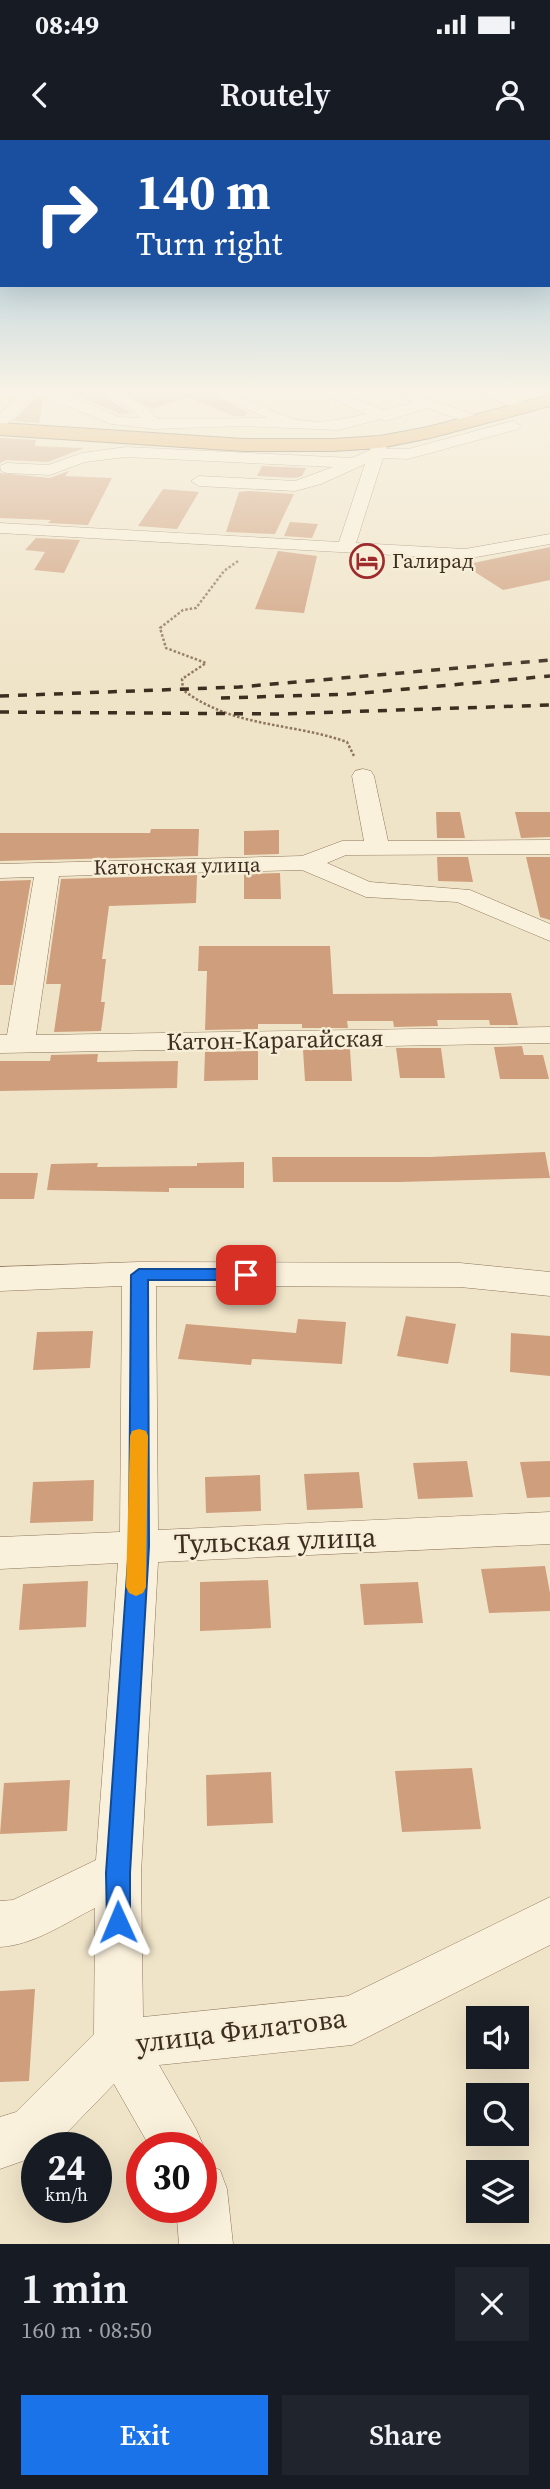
<!DOCTYPE html>
<meta charset="utf-8">
<style>
:root{--surface:#171b24;--page:#20242c;--text:#f1f3f6;--muted:#9ea1a6;--accent:#1a73e8}
body{margin:0;font-family:"Source Serif 4",serif;background:var(--page);color:var(--text);height:100vh;display:flex;flex-direction:column;font-size:26px;white-space:nowrap}
*{box-sizing:border-box;margin:0}
p{font-size:23px;color:var(--muted)}
.icon{flex:none;width:38px;height:38px;fill:none;stroke:currentColor;stroke-width:2;stroke-linecap:round;stroke-linejoin:round}
.map{position:relative;height:2104px;overflow:hidden}
.sheet{display:flex;flex-direction:column;background:var(--surface);flex:1}
.sheet>*{flex:none}
.top-card{position:absolute;left:0px;top:0px;width:551px;height:147px;box-shadow:0 7px 28px #0002;background:#1a4fa0;color:#fff;overflow:hidden}
.controls{position:absolute;left:466px;top:1866px;display:grid;gap:14px}
.controls a{display:grid;place-items:center;width:63px;height:63px;border-radius:0px;background:var(--surface);box-shadow:0 7px 28px #0002;font-size:35px}
.speed{position:absolute;left:21px;top:1992px;display:flex;gap:14px;font-size:35px;font-weight:700;text-align:center}
.speed>*{display:grid;place-content:center;width:91px;height:91px;border-radius:50%;background:var(--surface);box-shadow:0 7px 28px #0002;line-height:1}
.speed small{font-size:18px;font-weight:400}
.speed .limit{border:10px solid #d22;background:#fff;color:#111}
.pin{position:absolute;display:grid;place-items:center;width:60px;height:60px;color:#fff;margin:-30px;border-radius:14px;box-shadow:0 4px 10px #0006}
.me{position:absolute;width:77px;margin:-38px;rotate:359deg;stroke-linejoin:round;filter:drop-shadow(0 0 5px #0008)}
.turn{display:flex;align-items:center;gap:24px;height:147px;padding:0 21px;font-size:32px}
.turn .icon{width:91px;height:91px;stroke-width:2.5}
.turn b{display:block;font-size:49px;line-height:60px}
.round{display:grid;place-items:center;flex:none;width:74px;height:74px;border-radius:0px;background:var(--page)}
.headline{display:flex;align-items:center;justify-content:space-between;height:119px;padding:0 21px}
h1{font-size:42px;font-weight:600;line-height:52px}
.primary-button{display:flex;gap:14px;margin-top:auto;padding:14px 21px}
.primary-button a{flex:1;height:80px;border-radius:0px;background:var(--accent);color:#fff;font-size:28px;font-weight:600;line-height:80px;text-align:center}
.primary-button a+a{background:var(--page);color:var(--text)}
.status{display:flex;justify-content:space-between;align-items:center;height:49px;padding:0 35px;background:var(--surface);direction:ltr}
.status svg{height:19px;fill:currentColor}
header{display:flex;justify-content:space-between;align-items:center;height:91px;padding:0 21px;background:var(--surface);font-size:32px;font-weight:600}
.map>svg:first-child{display:block}
.building{fill:#cf9f7d}
.lines{fill:none;stroke-linecap:round;stroke-linejoin:round}
.minor-casing{stroke:#8d765c;stroke-width:1}
.highway-casing{stroke:#5b4430;stroke-width:2}
.path{stroke:#8d765c;stroke-width:2.5;stroke-dasharray:2.5 2;stroke-linecap:butt}
.minor{fill:#faf1dc;fill-rule:evenodd}
.highway{fill:#e0a458;fill-rule:evenodd}
.rail{stroke:#3d2e20;stroke-width:3.5;stroke-dasharray:9 9;stroke-linecap:butt}
.route{fill:#1a73e8;stroke:#114b97;stroke-width:2}
.slow{fill:#f59e0b}
.labels{text-anchor:middle;stroke-width:5;stroke-linejoin:round;paint-order:stroke}
.far-poi-label{font-size:21px;fill:#3d2e20;stroke:#f7eed8;text-anchor:start}
.far-street-label{font-size:21px;fill:#3d2e20;stroke:#f7eed8}
.street-label{font-size:24px;fill:#3d2e20;stroke:#f7eed8}
.near-street-label{font-size:28px;fill:#3d2e20;stroke:#f7eed8}
</style>
<div class="status"><b>08:49</b><svg viewBox="0 0 49 12"><path d="M0 12V9h3v3zM5 12V6h3v6zM10 12V3h3v9zM15 12V0h3v12zM26 1h20v11H26zM47 4h2v5h-2z"/></svg></div>
<header><svg class="icon" aria-label="back" viewBox="0 0 24 24"><path d="M15 5l-7 7 7 7"/></svg>Routely<svg class="icon" aria-label="person" viewBox="0 0 24 24"><circle cx="12" cy="8" r="4"/><path d="M4 21q1-7 8-7t8 7"/></svg></header>
<div class="map">
<svg width="550" height="2104" viewBox="0 0 550 2104">
<rect width="100%" height="100%" fill="#f0e4c8"/>
<path class="building" d="M 63,250 L 94,250 L 132,273 L 120,274 Z
M 119,250 L 205,250 L 247,272 L 245,276 L 234,276 L 188,258 L 151,269 Z
M 37,256 L 43,259 L 39,283 L 13,281 Z
M 0,298 L 36,300 L 35,306 L 84,308 L 48,322 L 7,320 L 0,323 Z
M 262,326 L 306,328 L 302,336 L 295,338 L 257,336 Z
M 69,331 L 65,336 L 112,338 L 88,385 L 48,383 L 51,380 L 0,378 L 0,333 L 50,338 Z
M 163,349 L 199,352 L 177,389 L 138,386 Z
M 249,351 L 294,354 L 275,394 L 226,392 L 239,352 Z
M 290,382 L 318,384 L 312,398 L 284,396 Z
M 36,398 L 80,400 L 64,433 L 34,430 L 45,412 L 25,410 Z
M 550,407 L 550,440 L 503,450 L 464,425 Z
M 278,411 L 317,416 L 304,473 L 255,469 Z
M 436,672 L 460,672 L 465,698 L 437,698 Z
M 515,672 L 550,672 L 550,697 L 521,698 Z
M 151,689 L 199,689 L 198,716 L 0,721 L 0,693 L 150,693 Z
M 279,690 L 279,714 L 244,715 L 244,691 Z
M 437,717 L 468,717 L 473,742 L 438,741 Z
M 526,717 L 550,717 L 550,780 L 540,777 Z
M 280,733 L 281,759 L 244,759 L 244,734 Z
M 197,735 L 196,763 L 109,766 L 102,819 L 106,819 L 101,862 L 105,862 L 101,891 L 54,892 L 61,844 L 46,844 L 61,739 Z
M 31,740 L 13,845 L 0,845 L 0,741 Z
M 199,806 L 330,806 L 333,854 L 511,853 L 518,885 L 490,885 L 489,880 L 437,880 L 438,886 L 394,887 L 393,881 L 347,881 L 348,888 L 302,888 L 302,884 L 258,884 L 258,889 L 205,890 L 207,831 L 198,831 Z
M 522,906 L 524,915 L 543,915 L 549,939 L 500,939 L 494,907 Z
M 396,908 L 441,908 L 445,938 L 400,938 Z
M 350,909 L 352,941 L 305,941 L 303,910 Z
M 258,911 L 258,940 L 204,941 L 205,912 Z
M 98,914 L 97,922 L 178,921 L 177,948 L 0,951 L 0,921 L 50,921 L 51,915 Z
M 545,1012 L 550,1038 L 399,1042 L 273,1042 L 272,1017 L 430,1017 Z
M 244,1022 L 244,1048 L 169,1048 L 169,1052 L 47,1050 L 51,1024 L 98,1023 L 97,1027 L 197,1026 L 197,1023 Z
M 0,1033 L 38,1033 L 34,1059 L 0,1059 Z
M 406,1176 L 456,1184 L 448,1224 L 397,1216 Z
M 298,1179 L 346,1182 L 342,1224 L 252,1219 L 251,1225 L 178,1219 L 186,1184 L 296,1193 Z
M 93,1191 L 90,1228 L 33,1230 L 37,1192 Z
M 511,1193 L 550,1196 L 550,1236 L 510,1232 Z
M 467,1321 L 473,1357 L 418,1359 L 413,1323 Z
M 550,1321 L 550,1357 L 527,1358 L 520,1322 Z
M 359,1332 L 363,1368 L 307,1370 L 304,1334 Z
M 260,1335 L 261,1371 L 206,1373 L 205,1337 Z
M 94,1340 L 93,1381 L 30,1383 L 33,1342 Z
M 545,1426 L 550,1453 L 550,1471 L 489,1473 L 481,1429 Z
M 268,1440 L 271,1488 L 200,1491 L 200,1442 Z
M 88,1441 L 86,1487 L 19,1490 L 23,1444 Z
M 418,1442 L 423,1483 L 364,1485 L 360,1444 Z
M 472,1628 L 481,1689 L 402,1692 L 395,1631 Z
M 271,1632 L 273,1683 L 207,1686 L 206,1635 Z
M 70,1640 L 67,1691 L 0,1694 L 4,1643 Z
M 35,1849 L 29,1941 L 0,1942 L 0,1851 Z"/>
<g class="lines">
<g class="minor-casing">
<path id="minor" d="M 22,250 L 55,250 L 119,277 L 140,278 L 133,270 L 97,250 C 123,250 140,261 158,279 L 267,278 L 207,250 C 242,250 263,271 295,279 C 318,285 344,279 366,274 L 312,250 L 333,250 L 383,270 L 413,263 L 404,257 L 411,253 L 481,277 L 484,280 L 476,285 L 427,268 L 386,281 L 381,279 L 338,290 L 242,286 L 154,289 L 111,284 L 36,253 L 5,286 L 0,288 L 0,274 Z
M 471,250 L 493,250 L 532,267 L 525,271 L 520,270 Z
M 513,281 L 521,286 L 518,289 L 408,319 L 383,318 L 356,403 L 465,409 L 550,394 L 550,404 L 465,419 L 0,393 L 0,383 L 339,402 L 365,324 L 321,344 L 295,351 L 199,346 L 191,341 L 199,336 L 295,341 L 333,327 L 126,317 L 85,322 L 50,335 L 7,333 L 1,331 L 0,326 L 7,323 L 48,325 L 82,313 L 126,307 L 352,318 L 370,310 L 374,299 L 380,297 L 388,302 L 386,309 L 408,309 Z
M 363,629 L 371,631 L 374,636 L 388,701 L 550,700 L 550,714 L 346,715 L 327,723 L 370,742 L 470,750 L 550,784 L 550,801 L 457,762 L 366,757 L 302,730 L 59,736 L 36,895 L 550,887 L 550,903 L 0,913 L 0,895 L 7,895 L 34,737 L 0,738 L 0,724 L 302,716 L 342,701 L 364,701 L 352,636 L 355,631 Z
M 139,1122 L 460,1123 L 550,1132 L 550,1156 L 460,1147 L 156,1146 L 158,1390 L 550,1372 L 550,1404 L 158,1422 L 141,1733 L 143,1877 L 348,1856 L 550,1757 L 550,1805 L 352,1905 L 159,1925 L 196,1989 L 204,2007 L 201,2013 L 201,2007 L 150,2007 L 114,1944 L 53,2007 L 37,2007 L 37,2016 L 0,2029 L 0,1977 L 16,1972 L 94,1894 L 95,1768 C 65,1783 34,1805 0,1807 L 0,1761 L 13,1760 L 96,1720 L 118,1423 L 0,1429 L 0,1397 L 120,1392 L 122,1146 L 0,1151 L 0,1127 Z
M 201,2023 L 220,2030 L 227,2049 L 233,2104 L 179,2104 L 176,2067 L 201,2067 Z"/>
</g>
<g class="highway-casing">
<path id="highway" d="M 550,255 L 550,266 L 430,298 L 380,308 L 333,311 L 244,311 L 0,295 L 0,283 L 244,299 L 333,299 L 380,296 L 428,287 Z"/>
</g>
<path class="path" d="M 238,421 L 224,431 L 196,468 L 183,470 L 160,488 L 166,508 L 206,523 L 182,539 L 183,550 C 233,588 290,582 347,602 L 354,616"/>
<use href="#minor" class="minor"/>
<use href="#highway" class="highway"/>
<path class="rail" d="M 0,556 L 239,547 L 550,520
M 221,558 L 351,554 L 550,536
M 0,572 L 279,574 L 550,565"/>
</g>
<linearGradient id="sky" x2="0" y2="1"><stop stop-color="#8fbad6"/><stop offset="0.46" stop-color="#f8f3e6"/><stop offset="1" stop-color="#f8f3e6" stop-opacity="0"/></linearGradient>
<rect width="550" height="545" fill="url(#sky)"/>
<path class="route" d="M 139,1129 L 246,1129 L 255,1135 L 246,1140 L 148,1140 L 149,1406 L 130,1733 L 130,1782 L 127,1790 L 118,1793 L 110,1790 L 107,1782 L 106,1733 L 129,1406 L 131,1135 Z"/>
<path class="slow" d="M 139,1289 L 146,1291 L 148,1296 L 146,1447 L 143,1453 L 136,1456 L 129,1453 L 126,1447 L 130,1296 L 132,1291 Z"/>
<defs>
<g id="hotel-ring" transform="scale(1.75)"><circle r="9.5" fill="#f7eed8" stroke="#9e2a2b" stroke-width="1.5"/><path d="M-6-4.5h1.5V1H6V5H4.5V3h-9V5H-6ZM-4 0a1.8 1.8 0 1 1 3.6 0ZM.5 0V-2.5h3Q6-2.5 6 0Z" fill="#9e2a2b"/></g>
</defs>
<g fill-rule="evenodd">
<use href="#hotel-ring" x="367" y="421"/>
</g>
<g class="labels">
<g class="far-poi-label">
<text x="392" y="428">Галирад</text>
</g>
<g class="far-street-label">
<text transform="translate(177 726) rotate(-1)" y="7">Катонская улица</text>
</g>
<g class="street-label">
<text transform="translate(275 900) rotate(-1)" y="8">Катон-Карагайская</text>
</g>
<g class="near-street-label">
<text transform="translate(275 1400) rotate(-2)" y="10">Тульская улица</text>
<text transform="translate(241 1890) rotate(-7)" y="10">улица Филатова</text>
</g>
</g>
</svg>
<div class="controls">
<a><svg class="icon" aria-label="sound" viewBox="0 0 24 24"><path d="M4 9h4l5-4v14l-5-4H4zM17 9q2 3 0 6"/></svg></a>
<a><svg class="icon" aria-label="search" viewBox="0 0 24 24"><circle cx="10" cy="10" r="6"/><path d="M15 15l6 6"/></svg></a>
<a><svg class="icon" aria-label="layers" viewBox="0 0 24 24"><path d="M12 4l9 5-9 5-9-5zM3 14l9 5 9-5"/></svg></a>
</div>
<div class="speed"><div>24<small>km/h</small></div><div class="limit">30</div></div>
<div class="pin" style="left:246px;top:1135px;background:#d93025"><svg class="icon" aria-label="arrive" viewBox="0 0 24 24"><path d="M6 21V4h12l-3 4 3 4H6"/></svg></div>
<svg class="me" style="left:118px;top:1782px" viewBox="-20 -20 40 40"><path d="M0-17L14 15 0 8-14 15z" fill="#1a73e8" stroke="#fff" stroke-width="4"/></svg>
<div class="top-card">
<div class="turn"><svg class="icon" aria-label="right" viewBox="0 0 24 24"><path d="M7 20v-9h11M14 6l5 5-5 5"/></svg><div><b>140 m</b>Turn right</div></div>
</div>
</div>
<section class="sheet">
<div class="headline"><div><h1>1 min</h1><p>160 m · 08:50</p></div><a class="round"><svg class="icon" aria-label="close" viewBox="0 0 24 24"><path d="M6 6l12 12M18 6L6 18"/></svg></a></div>
<div class="primary-button"><a>Exit</a><a>Share</a></div>
</section>
